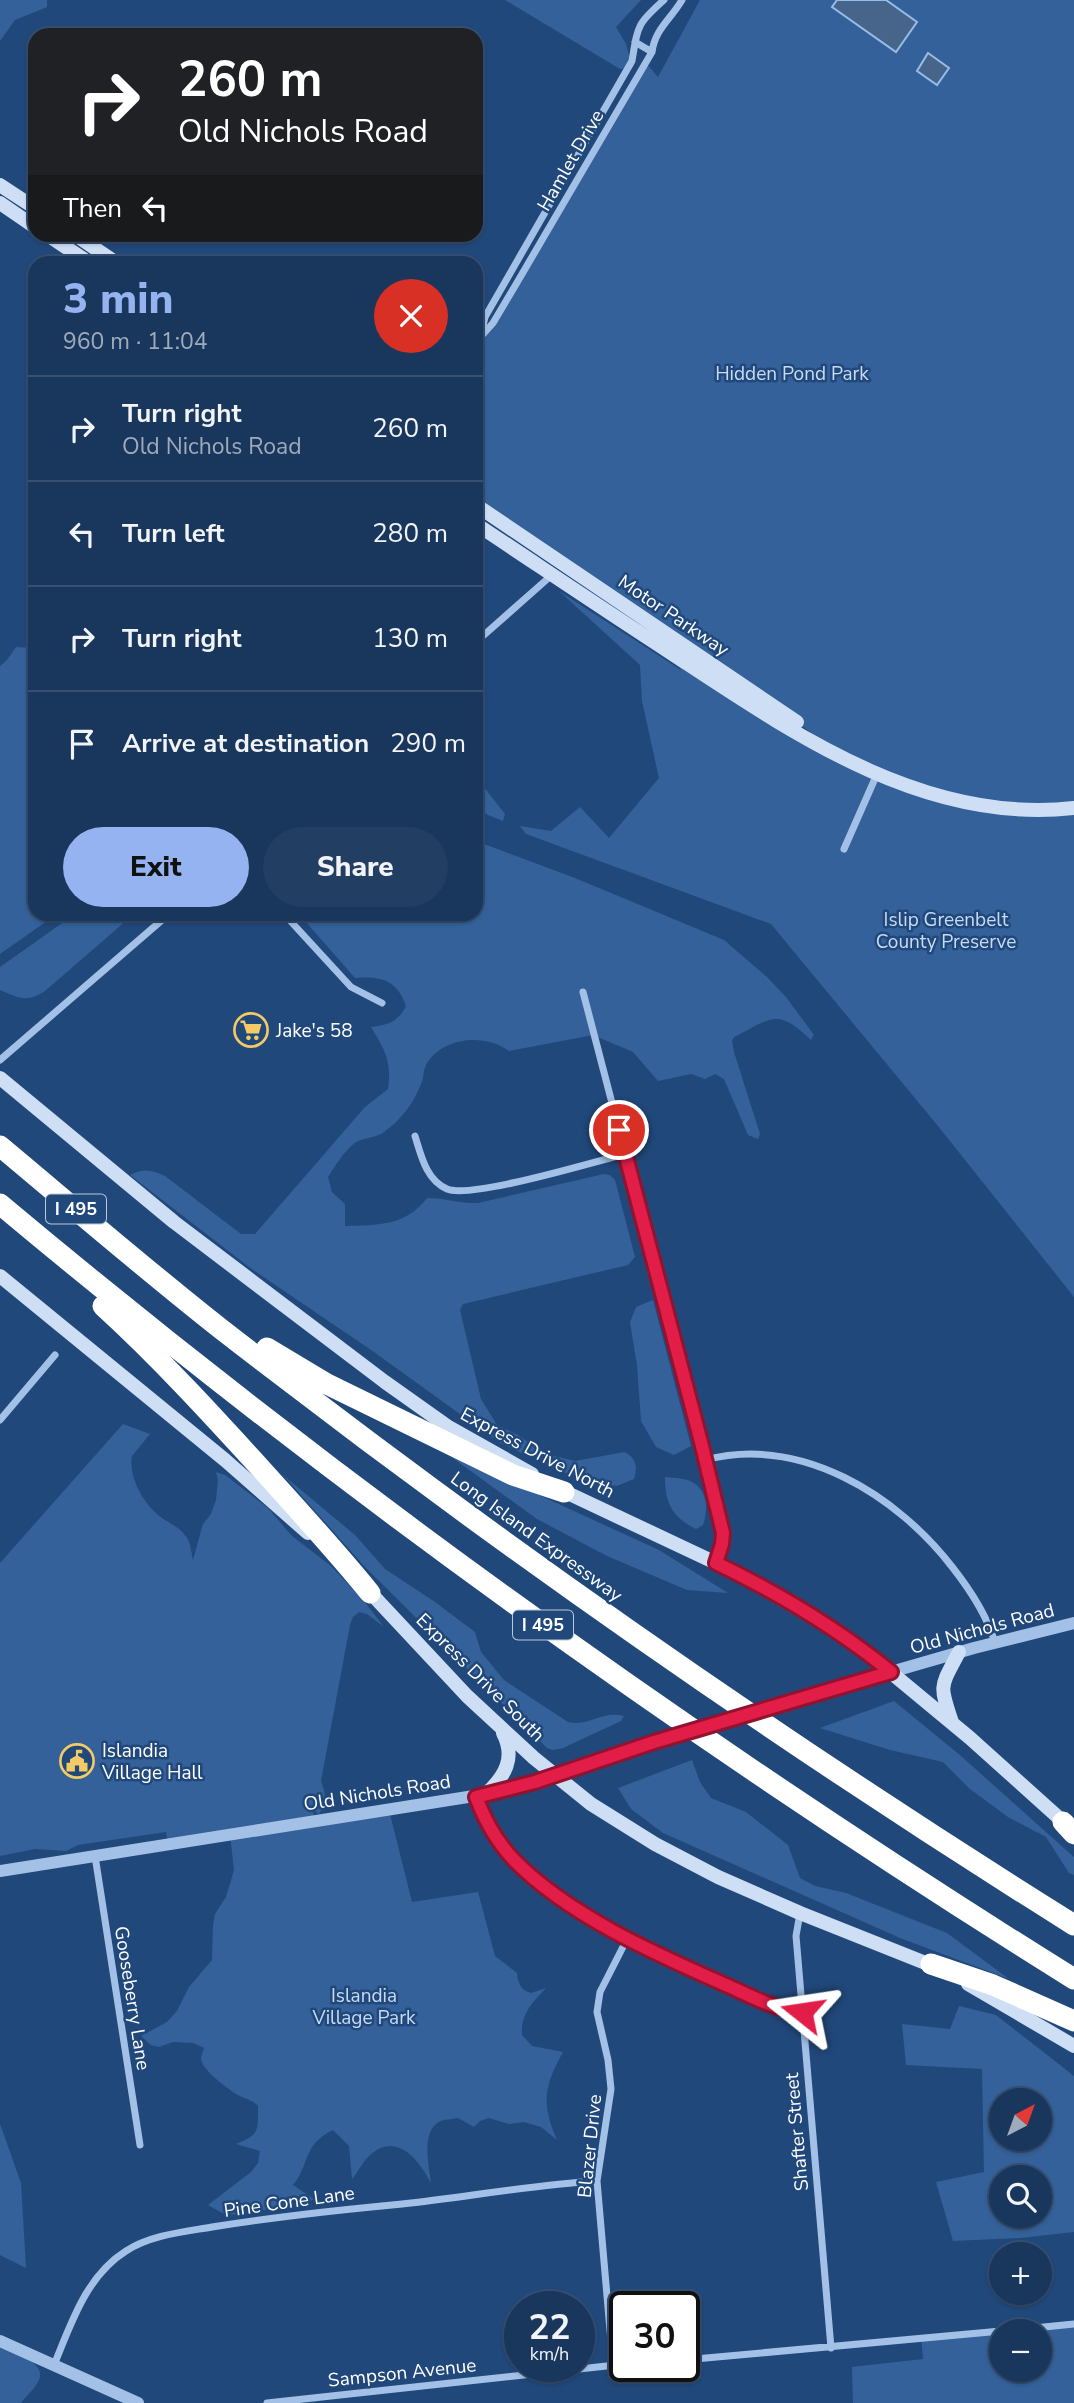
<!DOCTYPE html>
<meta charset="utf-8">
<style>
:root{--surface:#19365c;--page:#223e62;--text:#f1f3f6;--muted:#9fabbb;--line:#375072;--accent:#95b2f1}
body{margin:0;font-family:"Nunito Sans",sans-serif;background:var(--page);color:var(--text);height:100vh;display:flex;flex-direction:column;font-size:26px;white-space:nowrap}
*{box-sizing:border-box;margin:0}
p{font-size:23px;color:var(--muted)}
.icon{flex:none;width:38px;height:38px;fill:none;stroke:currentColor;stroke-width:2;stroke-linecap:round;stroke-linejoin:round}
.map{position:relative;flex:1;overflow:hidden}
.drawer{position:absolute;left:28px;top:256px;width:455px;height:665px;display:flex;flex-direction:column;background:var(--surface);border-radius:21px;box-shadow:0 2px 5px #0004,0 0 0 2px var(--line)}
.drawer>*{flex:none}
.top-card{position:absolute;left:28px;top:28px;width:455px;height:214px;border-radius:21px;box-shadow:0 2px 5px #0004,0 0 0 2px var(--line);background:#202124;color:#fff;overflow:hidden}
.needle{width:46px;rotate:41deg}
.fabs{position:absolute;left:989px;top:2088px;display:grid;gap:14px}
.fabs a{display:grid;place-items:center;width:63px;height:63px;border-radius:50%;background:var(--surface);box-shadow:0 2px 5px #0004,0 0 0 2px var(--line);font-size:35px}
.speed{position:absolute;left:504px;top:2291px;display:flex;gap:14px;font-size:35px;font-weight:700;text-align:center}
.speed>*{display:grid;place-content:center;width:91px;height:91px;border-radius:50%;background:var(--surface);box-shadow:0 2px 5px #0004,0 0 0 2px var(--line);line-height:1}
.speed small{font-size:18px;font-weight:400}
.speed .limit{border:4px solid #111;border-radius:10px;background:#fff;color:#111}
.pin{position:absolute;display:grid;place-items:center;width:60px;height:60px;color:#fff;margin:-30px;border:4px solid #fff;border-radius:50%;box-shadow:0 2px 7px #0007}
.me{position:absolute;width:77px;margin:-38px;rotate:285deg;stroke-linejoin:round;filter:drop-shadow(0 0 5px #0008)}
.turn{display:flex;align-items:center;gap:24px;height:147px;padding:0 35px;font-size:32px}
.turn .icon{width:91px;height:91px;stroke-width:2.5}
.turn b{display:block;font-size:49px;line-height:60px}
.then{display:flex;align-items:center;height:66px;padding:0 35px;background:#0003;gap:14px;font-size:26px}
.round{display:grid;place-items:center;flex:none;width:74px;height:74px;border-radius:37px;background:var(--page)}
.headline{display:flex;align-items:center;justify-content:space-between;height:119px;padding:0 35px}
h1{font-size:42px;font-weight:800;line-height:52px;color:var(--accent)}
.button{display:flex;gap:14px;margin-top:auto;padding:14px 35px}
.button a{flex:1;height:80px;border-radius:42px;background:var(--accent);color:#111;font-size:28px;font-weight:800;line-height:80px;text-align:center}
.button a+a{background:var(--page);color:var(--text)}
ul{padding:0;list-style:none}
li{display:flex;align-items:center;gap:21px;height:105px;padding:0 35px;border-top:2px solid var(--line)}
li div{flex:1}
li b{display:block;font-size:26px}
li em{font-style:normal}
.map>svg:first-child{display:block}
.green{fill:#34619a;fill-rule:evenodd}
.water{fill:#47648a;stroke:#97bce7;stroke-width:2}
.lines{fill:none;stroke-linecap:round;stroke-linejoin:round}
.minor{stroke:#a3c1e6;stroke-width:7}
.tertiary{stroke:#a3c1e6;stroke-width:12}
.secondary{stroke:#cddef5;stroke-width:14}
.motorway{stroke:#fff;stroke-width:21}
.tertiary-bridge{stroke:#a3c1e6;stroke-width:12}
.route-casing{stroke:#92132f;stroke-width:18}
.route{stroke:#e11d48;stroke-width:12}
.labels{text-anchor:middle;stroke-width:5;stroke-linejoin:round;paint-order:stroke}
.shield{fill:#21487b;stroke:#bcc8d7;stroke-width:2}
.shield-label{font-size:18px;font-weight:bold;fill:#fff}
.street-label{font-size:19px;fill:#fff;stroke:#21487b}
.park-label{font-size:19px;fill:#c7dbf5;stroke:#21487b}
.poi-label{font-size:19px;fill:#fff;stroke:#21487b;text-anchor:start}
</style>
<div class="map">
<svg width="1074" height="2403" viewBox="0 0 1074 2403">
<rect width="100%" height="100%" fill="#21487b"/>
<path class="green" d="M 0,0 L 47,0 L 47,7 L 15,20 L 0,41 Z
M 505,0 L 641,0 L 616,27 L 626,44 L 632,67 L 620,69 Z
M 700,0 L 1074,0 L 1074,1297 L 938,1126 L 771,924 L 526,834 L 520,826 L 551,831 L 580,807 L 609,838 L 659,778 L 642,701 L 640,665 L 559,591 L 681,670 L 676,657 L 832,747 L 682,643 L 476,505 L 476,345 L 646,63 L 658,77 Z
M 16,647 L 32,648 L 35,651 L 35,914 L 57,914 L 0,954 L 0,666 L 7,660 Z
M 476,777 L 505,814 L 503,821 L 476,810 Z
M 476,841 L 575,878 L 724,940 L 767,977 L 786,997 L 814,1035 L 811,1040 C 777,1007 772,1018 734,1037 L 732,1041 L 734,1052 L 760,1134 L 758,1139 L 748,1135 L 724,1079 L 715,1074 L 705,1079 L 691,1074 L 658,1081 L 633,1052 L 593,1035 L 509,1051 C 486,1033 443,1037 427,1063 C 423,1069 424,1078 421,1084 C 416,1097 408,1110 398,1120 C 393,1125 386,1131 381,1134 C 373,1138 362,1138 355,1143 C 344,1151 335,1166 328,1177 L 332,1192 L 345,1204 L 345,1226 C 378,1225 406,1226 427,1198 C 444,1198 461,1204 478,1203 L 604,1174 L 610,1175 L 615,1180 L 635,1257 L 628,1265 L 463,1304 L 460,1310 L 481,1399 L 497,1425 L 518,1435 L 545,1454 L 575,1461 L 625,1452 C 636,1459 638,1466 634,1479 L 617,1486 L 587,1481 L 568,1474 L 500,1443 L 374,1352 L 249,1267 L 130,1175 C 144,1168 152,1170 165,1176 L 241,1234 L 255,1234 L 365,1107 L 388,1089 C 392,1062 385,1050 371,1027 C 388,1025 398,1022 406,1006 C 397,980 381,976 355,978 L 299,914 L 476,914 Z
M 75,914 L 134,914 L 45,991 C 27,1003 19,998 0,990 L 0,967 Z
M 653,1300 L 691,1446 L 674,1455 L 656,1447 L 641,1421 L 637,1365 L 630,1322 L 636,1307 Z
M 123,1424 L 150,1434 L 132,1456 C 128,1478 145,1506 162,1518 C 169,1523 179,1527 184,1534 C 191,1541 191,1551 193,1560 L 203,1524 L 211,1514 L 216,1500 L 218,1480 L 216,1472 L 225,1475 L 268,1508 L 292,1536 L 331,1566 L 364,1601 L 384,1627 L 367,1614 L 359,1612 L 353,1617 L 350,1625 L 321,1781 C 326,1795 327,1802 319,1814 L 313,1810 L 314,1817 L 388,1806 L 412,1902 L 478,1892 L 495,1956 L 517,1973 C 518,1984 521,1990 531,1993 L 546,1988 C 532,2003 521,2013 522,2035 L 532,2046 L 563,2052 C 544,2086 541,2104 557,2140 L 541,2127 L 524,2122 L 509,2124 L 489,2118 L 480,2121 L 474,2127 L 458,2118 C 453,2119 446,2119 441,2121 C 420,2130 429,2165 431,2183 C 419,2160 396,2129 368,2157 C 362,2163 358,2172 352,2179 L 349,2146 L 333,2130 C 302,2145 310,2165 293,2185 L 314,2199 L 302,2206 L 253,2211 L 242,2215 L 224,2214 L 208,2205 L 251,2172 L 258,2163 L 260,2151 L 236,2144 C 260,2135 258,2130 258,2106 C 252,2099 246,2100 238,2095 C 229,2090 202,2070 201,2059 C 201,2058 203,2050 204,2048 L 193,2043 L 173,2042 L 159,2047 L 151,2045 L 141,2036 L 167,2022 L 177,2011 L 189,1987 L 212,1960 L 213,1925 L 215,1914 L 226,1897 L 234,1870 L 230,1834 L 168,1843 L 166,1832 L 78,1845 L 66,1851 L 35,1849 L 0,1856 L 0,1563 Z
M 443,1451 L 659,1550 L 728,1593 L 687,1590 L 607,1556 L 537,1519 Z
M 283,1475 L 355,1535 L 385,1569 L 435,1602 L 475,1632 L 481,1652 L 504,1680 L 568,1722 C 588,1727 603,1710 624,1716 L 621,1721 L 563,1748 L 553,1750 L 547,1748 L 365,1567 Z
M 665,1477 C 674,1478 686,1478 694,1483 C 708,1492 708,1511 703,1525 L 696,1529 C 672,1517 665,1503 665,1477 Z
M 894,1701 L 961,1756 L 1074,1857 L 1074,1875 L 1069,1873 L 1046,1837 L 1008,1817 L 970,1789 L 943,1762 L 890,1750 L 820,1728 Z
M 692,1760 L 700,1782 L 711,1798 L 746,1812 L 788,1845 L 800,1878 L 815,1886 L 846,1893 L 947,1933 L 1009,1979 L 900,1938 L 663,1833 L 631,1809 L 618,1788 Z
M 959,2006 L 996,2015 L 1074,2076 L 1074,2232 L 1020,2238 L 953,2241 L 936,2182 L 984,2172 L 982,2069 L 906,2065 L 902,2024 L 950,2029 ZM 1040,2100 L 1040,2138 L 1001,2138 L 1001,2100 ZM 1040,2177 L 1040,2216 L 1001,2216 L 1001,2177 Z
M 0,2124 L 21,2183 L 26,2268 L 0,2255 Z
M 1074,2321 L 1074,2403 L 853,2403 L 852,2367 L 923,2359 L 921,2336 ZM 1001,2331 L 1040,2331 L 1040,2370 L 1001,2370 Z
M 0,2344 C 12,2351 47,2362 39,2380 C 35,2389 27,2395 21,2403 L 0,2403 Z"/>
<path class="water" d="M 837,0 L 886,0 L 917,22 L 896,52 L 832,7 Z
M 928,53 L 949,68 L 937,85 L 917,71 Z"/>
<g class="lines">
<path class="minor" d="M 635,42 L 652,52
M 481,334 L 485,317 L 632,61 C 638,25 637,24 664,0
M 476,342 L 493,323 L 515,286 L 652,52 C 655,29 671,19 682,0
M 476,642 L 553,574
M 844,849 L 877,774
M 284,914 L 351,987 L 382,1003
M 583,992 L 710,1478 L 723,1533 L 722,1544 L 716,1563
M 0,1060 L 169,914
M 415,1136 C 421,1155 426,1180 447,1189 C 471,1199 593,1162 625,1154
M 0,1420 L 55,1355
M 705,1460 C 801,1435 897,1495 953,1568 C 971,1591 987,1615 995,1643
M 476,1797 C 485,1821 496,1841 514,1860 C 569,1917 656,1954 727,1985 C 751,1996 775,2010 802,2012
M 95,1856 L 140,2145
M 800,1913 L 796,1936 L 831,2348
M 1005,2331 L 1074,2324
M 684,2360 L 1001,2331
M 54,2365 C 71,2324 86,2276 126,2251 C 151,2235 183,2232 212,2227 C 275,2217 338,2210 402,2204 C 467,2197 531,2185 597,2181
M 613,2365 L 597,2181 L 611,2089 L 608,2060 L 597,2012 L 600,1992 L 627,1939
M 267,2403 L 625,2364"/>
<path class="tertiary" d="M 787,1702 L 974,1648 L 1074,1623
M 0,1871 L 493,1793 L 535,1782 L 654,1742
M 0,2341 L 138,2403"/>
<path class="secondary" d="M 0,185 L 35,208
M 0,203 L 35,227
M 46,234 L 88,262
M 74,234 L 115,262
M 476,505 L 797,722
M 476,524 C 541,567 606,611 671,653 C 791,732 923,825 1074,808
M 0,1078 L 174,1222 L 385,1382 L 447,1426 L 532,1474
M 0,1276 L 225,1460 L 308,1533
M 559,1489 L 733,1571 L 824,1624 L 865,1651 L 970,1738 L 1069,1827
M 366,1588 L 467,1696 L 534,1758 L 591,1804 L 655,1844 L 718,1877 L 800,1913 L 938,1968
M 952,1722 C 939,1684 940,1688 959,1652
M 486,1794 C 505,1776 516,1758 503,1733
M 968,1984 L 1074,2046"/>
<path class="motorway" d="M 0,1146 C 73,1207 146,1270 221,1329 C 495,1542 780,1741 1074,1925
M 0,1204 C 339,1488 699,1745 1074,1979
M 103,1306 C 160,1358 212,1415 264,1472 C 300,1512 336,1551 370,1593
M 267,1348 L 327,1384 L 513,1475 L 564,1492
M 1063,1822 L 1074,1834
M 931,1964 L 993,1985 L 1074,2021"/>
<path class="tertiary-bridge" d="M 654,1742 L 787,1702"/>
</g>
<g class="lines">
<g class="route-casing">
<path id="route" d="M 619,1130 L 701,1442 L 723,1533 L 722,1544 L 716,1563 C 778,1593 837,1628 891,1672 L 654,1742 L 535,1782 L 476,1797 C 485,1821 496,1841 514,1860 C 569,1916 656,1954 726,1985 C 751,1996 775,2010 802,2012"/>
</g>
<use href="#route" class="route"/>
</g>
<defs>
<g id="supermarket-ring" transform="scale(1.75)"><circle r="9.5" fill="#21487b" stroke="#f3ca65" stroke-width="1.5"/><path d="M-6-5.5h2.5l.6 2H6L4.5 2H-2.5L-4.4-4H-6ZM-1.5 3.2a1.3 1.3 0 1 0 .1 0ZM3 3.2a1.3 1.3 0 1 0 .1 0Z" fill="#f3ca65"/></g>
<g id="civic-ring" transform="scale(1.75)"><circle r="9.5" fill="#21487b" stroke="#f3ca65" stroke-width="1.5"/><path d="M-.6-6.5H3V-4.5H.6V-3L4-1V1h2V6H-6V1h2V-1L-.6-3ZM-1.2 2.5V6h2.4V2.5Z" fill="#f3ca65"/></g>
</defs>
<g fill-rule="evenodd">
<use href="#supermarket-ring" x="251" y="1030"/>
<use href="#civic-ring" x="77" y="1761"/>
</g>
<g class="labels">
<g class="shield">
<rect x="46" y="1194.5" width="60" height="29" rx="5"/>
<rect x="513" y="1610.5" width="60" height="29" rx="5"/>
</g>
<g class="shield-label">
<text x="76" y="1215">I 495</text>
<text x="543" y="1631">I 495</text>
</g>
<g class="street-label">
<text transform="translate(570 160) rotate(-60)" y="7">Hamlet Drive</text>
<text transform="translate(674 615) rotate(34)" y="7">Motor Parkway</text>
<text transform="translate(538 1452) rotate(28)" y="7">Express Drive North</text>
<text transform="translate(537 1536) rotate(36)" y="7">Long Island Expressway</text>
<text transform="translate(982 1628) rotate(-15)" y="7">Old Nichols Road</text>
<text transform="translate(481 1677) rotate(45)" y="7">Express Drive South</text>
<text transform="translate(377 1792) rotate(-9)" y="7">Old Nichols Road</text>
<text transform="translate(133 1998) rotate(81)" y="7">Gooseberry Lane</text>
<text transform="translate(796 2132) rotate(-95)" y="7">Shafter Street</text>
<text transform="translate(589 2146) rotate(-84)" y="7">Blazer Drive</text>
<text transform="translate(289 2201) rotate(-8)" y="7">Pine Cone Lane</text>
<text transform="translate(402 2372) rotate(-6)" y="7">Sampson Avenue</text>
</g>
<g class="park-label">
<text x="792" y="380">Hidden Pond Park</text>
<text x="946" y="926">Islip Greenbelt<tspan x="946" dy="22">County Preserve</tspan></text>
<text x="364" y="2002">Islandia<tspan x="364" dy="22">Village Park</tspan></text>
</g>
<g class="poi-label">
<text x="276" y="1037">Jake's 58</text>
<text x="102" y="1757">Islandia<tspan x="102" dy="22">Village Hall</tspan></text>
</g>
</g>
</svg>
<div class="fabs">
<a><svg class="needle" viewBox="-14 -14 28 28"><path d="M0-13l5 13h-10z" fill="#e53935"/><path d="M0 13l5-13h-10z" fill="#9fabbb"/></svg></a>
<a><svg class="icon" aria-label="search" viewBox="0 0 24 24"><circle cx="10" cy="10" r="6"/><path d="M15 15l6 6"/></svg></a>
<a>+</a>
<a>−</a>
</div>
<div class="speed"><div>22<small>km/h</small></div><div class="limit">30</div></div>
<div class="pin" style="left:619px;top:1130px;background:#d93025"><svg class="icon" aria-label="arrive" viewBox="0 0 24 24"><path d="M6 21V4h12l-3 4 3 4H6"/></svg></div>
<svg class="me" style="left:802px;top:2012px" viewBox="-20 -20 40 40"><path d="M0-17L14 15 0 8-14 15z" fill="#e11d48" stroke="#fff" stroke-width="4"/></svg>
<div class="top-card">
<div class="turn"><svg class="icon" aria-label="right" viewBox="0 0 24 24"><path d="M7 20v-9h11M14 6l5 5-5 5"/></svg><div><b>260 m</b>Old Nichols Road</div></div>
<div class="then">Then<svg class="icon" aria-label="left" viewBox="0 0 24 24"><path d="M17 20v-9H6M10 6l-5 5 5 5"/></svg></div>
</div>
<section class="drawer">
<div class="headline"><div><h1>3 min</h1><p>960 m · 11:04</p></div><a class="round" style="background:#d93025;color:#fff"><svg class="icon" aria-label="close" viewBox="0 0 24 24"><path d="M6 6l12 12M18 6L6 18"/></svg></a></div>
<ul>
<li><svg class="icon" aria-label="right" viewBox="0 0 24 24"><path d="M7 20v-9h11M14 6l5 5-5 5"/></svg><div><b>Turn right</b><p>Old Nichols Road</p></div><em>260 m</em></li>
<li><svg class="icon" aria-label="left" viewBox="0 0 24 24"><path d="M17 20v-9H6M10 6l-5 5 5 5"/></svg><div><b>Turn left</b></div><em>280 m</em></li>
<li><svg class="icon" aria-label="right" viewBox="0 0 24 24"><path d="M7 20v-9h11M14 6l5 5-5 5"/></svg><div><b>Turn right</b></div><em>130 m</em></li>
<li><svg class="icon" aria-label="arrive" viewBox="0 0 24 24"><path d="M6 21V4h12l-3 4 3 4H6"/></svg><div><b>Arrive at destination</b></div><em>290 m</em></li>
</ul>
<div class="button"><a>Exit</a><a>Share</a></div>
</section>
</div>
